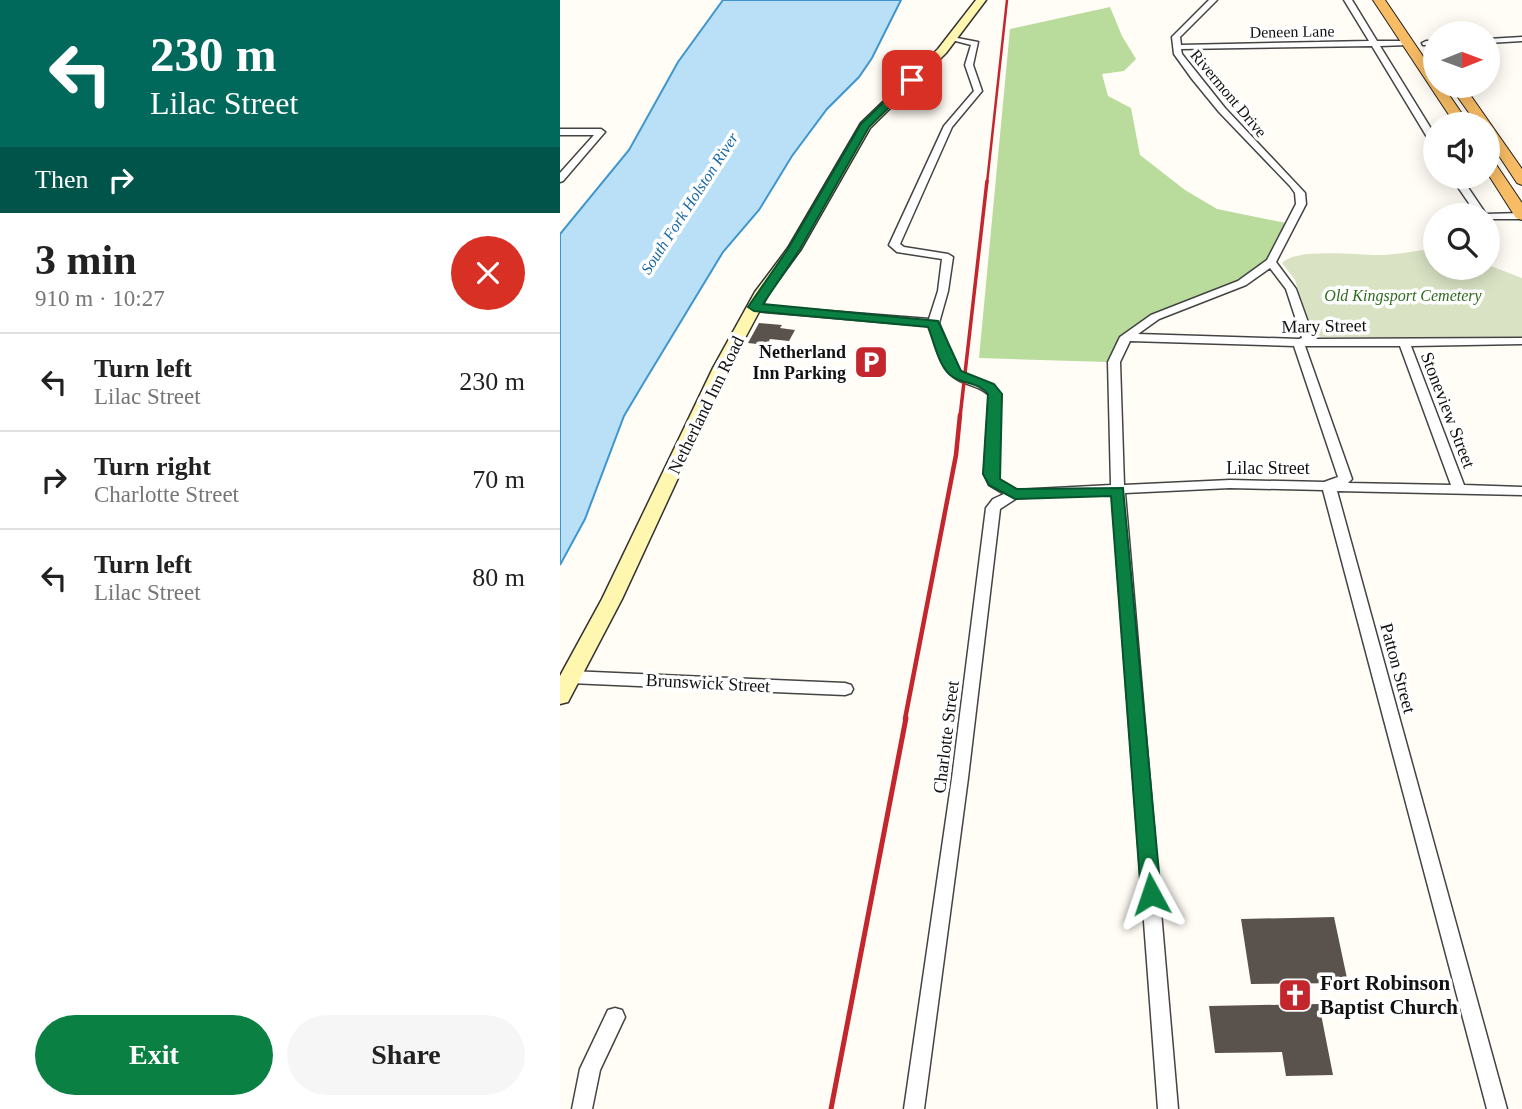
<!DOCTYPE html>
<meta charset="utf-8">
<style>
:root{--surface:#fff;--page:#f6f6f6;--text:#222;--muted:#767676;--line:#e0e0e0;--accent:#0b8043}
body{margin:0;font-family:"Times New Roman",serif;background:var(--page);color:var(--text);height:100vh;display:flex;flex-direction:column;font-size:26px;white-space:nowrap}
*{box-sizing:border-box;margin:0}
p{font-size:23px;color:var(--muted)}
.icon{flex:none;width:38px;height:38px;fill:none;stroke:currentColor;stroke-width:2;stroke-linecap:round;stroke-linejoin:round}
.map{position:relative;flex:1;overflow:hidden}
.sheet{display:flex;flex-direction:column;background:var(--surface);width:560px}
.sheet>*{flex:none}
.guide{background:#00695c;color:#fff;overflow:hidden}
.needle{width:46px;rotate:89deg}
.fabs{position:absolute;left:863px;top:21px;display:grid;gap:14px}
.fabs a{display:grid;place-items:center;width:77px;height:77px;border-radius:50%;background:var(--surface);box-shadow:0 4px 18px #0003;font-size:35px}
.pin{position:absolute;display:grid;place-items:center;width:60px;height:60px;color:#fff;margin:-30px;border-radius:14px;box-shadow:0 4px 10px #0006}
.me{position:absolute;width:77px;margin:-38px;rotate:355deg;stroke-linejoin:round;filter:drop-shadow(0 0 5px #0008)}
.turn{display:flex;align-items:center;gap:24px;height:147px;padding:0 35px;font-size:32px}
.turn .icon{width:91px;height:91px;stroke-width:2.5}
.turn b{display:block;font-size:49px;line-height:60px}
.then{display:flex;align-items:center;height:66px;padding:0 35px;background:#0003;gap:14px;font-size:26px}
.round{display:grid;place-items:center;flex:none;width:74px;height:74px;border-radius:37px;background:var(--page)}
.headline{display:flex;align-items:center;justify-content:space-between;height:119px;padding:0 35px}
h1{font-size:42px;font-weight:600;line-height:52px}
.button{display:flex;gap:14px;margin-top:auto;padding:14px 35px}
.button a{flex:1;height:80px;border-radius:42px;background:var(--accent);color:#fff;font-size:28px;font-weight:600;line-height:80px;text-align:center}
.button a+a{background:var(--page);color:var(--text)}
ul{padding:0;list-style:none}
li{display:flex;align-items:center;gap:21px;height:98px;padding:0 35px;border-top:2px solid var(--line)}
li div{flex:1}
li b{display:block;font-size:26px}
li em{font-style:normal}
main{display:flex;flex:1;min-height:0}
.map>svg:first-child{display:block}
.forest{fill:#b9dc9c}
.cemetery{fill:#d9e3c4}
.water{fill:#b9e0f7;stroke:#3f96cf;stroke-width:2}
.building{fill:#5a524d}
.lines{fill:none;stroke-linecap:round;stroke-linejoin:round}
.minor-casing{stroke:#444;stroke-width:3}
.secondary-casing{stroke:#333;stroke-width:3}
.trunk-casing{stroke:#222;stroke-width:2}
.minor{fill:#fff;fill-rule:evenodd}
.secondary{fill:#fff6b0;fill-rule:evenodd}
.trunk{fill:#f7bc64;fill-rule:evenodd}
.rail-far3{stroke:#c4262e;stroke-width:2.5}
.rail-far2{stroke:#c4262e;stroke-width:3.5}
.rail-far1{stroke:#c4262e;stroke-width:4.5}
.rail{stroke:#c4262e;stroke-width:5}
.route{fill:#0b8043;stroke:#07532c;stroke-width:2}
.labels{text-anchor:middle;stroke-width:7;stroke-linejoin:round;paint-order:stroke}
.far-street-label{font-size:16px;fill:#111;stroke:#fff}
.far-water-label{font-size:16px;font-style:italic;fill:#1768a6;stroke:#fff}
.far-park-label{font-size:16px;font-style:italic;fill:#2f6b1f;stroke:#fff}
.street-label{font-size:18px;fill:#111;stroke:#fff}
.poi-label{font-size:18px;font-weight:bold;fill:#111;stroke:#fff;text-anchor:end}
.near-poi-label{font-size:21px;font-weight:bold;fill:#111;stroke:#fff;text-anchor:start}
</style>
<main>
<section class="sheet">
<div class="guide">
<div class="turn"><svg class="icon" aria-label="left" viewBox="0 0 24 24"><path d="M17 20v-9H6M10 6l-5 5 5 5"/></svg><div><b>230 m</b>Lilac Street</div></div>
<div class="then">Then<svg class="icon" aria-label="right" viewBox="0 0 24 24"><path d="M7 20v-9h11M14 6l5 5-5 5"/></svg></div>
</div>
<div class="headline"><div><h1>3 min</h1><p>910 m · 10:27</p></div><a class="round" style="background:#d93025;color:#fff"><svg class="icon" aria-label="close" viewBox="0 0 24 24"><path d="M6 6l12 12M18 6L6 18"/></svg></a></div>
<ul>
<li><svg class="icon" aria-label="left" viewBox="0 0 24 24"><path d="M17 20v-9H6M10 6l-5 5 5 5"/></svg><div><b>Turn left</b><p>Lilac Street</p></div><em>230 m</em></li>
<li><svg class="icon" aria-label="right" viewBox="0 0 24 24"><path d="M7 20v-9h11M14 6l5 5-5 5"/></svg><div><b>Turn right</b><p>Charlotte Street</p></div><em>70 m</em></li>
<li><svg class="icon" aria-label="left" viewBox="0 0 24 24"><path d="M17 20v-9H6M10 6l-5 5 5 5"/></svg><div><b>Turn left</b><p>Lilac Street</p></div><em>80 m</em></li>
</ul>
<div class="button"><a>Exit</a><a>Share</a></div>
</section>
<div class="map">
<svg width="962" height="1109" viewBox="0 0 962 1109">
<rect width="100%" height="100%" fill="#fffdf5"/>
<path class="forest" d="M 550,7 L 562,36 L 576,59 L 564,71 L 542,74 L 548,96 L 571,108 L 580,155 L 625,190 L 657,209 L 731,224 L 711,262 L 698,273 L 595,317 L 566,337 L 547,362 L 419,358 L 450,29 Z"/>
<path class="cemetery" d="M 863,250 L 875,252 L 875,268 L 928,268 L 928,265 L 962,278 L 962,337 L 761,337 L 751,330 L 735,280 L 722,263 C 737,247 801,256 824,255 C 837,254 850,252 863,250 Z"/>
<path class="water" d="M 163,0 L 341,0 L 312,58 L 299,77 L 267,109 L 232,156 L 199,210 L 163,252 L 83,384 L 64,416 L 25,519 L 0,565 L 0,234 L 69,150 L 118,62 Z"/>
<path class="building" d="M 199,323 L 222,325 L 220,328 L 235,330 L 229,341 L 210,339 L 207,345 L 188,343 Z
M 774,917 L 788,983 L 691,984 L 681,919 Z
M 759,1004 L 773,1075 L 726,1076 L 722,1052 L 655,1053 L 649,1006 Z"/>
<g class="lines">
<g class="minor-casing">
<path id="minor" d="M 649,0 L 657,0 L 620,37 L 621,45 L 809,41 L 784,0 L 792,0 L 817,41 L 848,41 L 852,43 L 848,45 L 820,46 L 875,135 L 875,145 L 870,142 L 812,46 L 621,49 L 622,54 L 665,108 L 745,193 L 746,204 L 716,262 L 736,289 L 754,339 L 962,338 L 962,344 L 851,346 L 904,485 L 962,487 L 962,495 L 777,491 L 947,1109 L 927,1109 L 763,490 L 670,488 L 565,493 L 618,1109 L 598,1109 L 552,494 L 457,498 L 440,509 L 408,778 L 364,1109 L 344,1109 L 392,778 L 426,508 L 433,499 L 444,494 L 429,485 L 424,474 L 429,395 C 420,386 409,386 398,380 C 380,371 375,343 369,326 L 194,311 L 188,308 L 194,305 L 369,319 L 378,291 L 382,259 L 337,252 L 329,245 L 384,126 L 414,91 L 405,65 L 411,45 L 388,39 L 392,37 L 418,42 L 413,65 L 422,91 L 392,127 L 340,244 L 344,247 L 388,254 L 393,257 L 388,291 L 379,323 L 398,369 L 405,375 L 430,384 L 441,394 L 438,474 L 440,480 L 457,490 L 551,485 L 548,362 L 560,337 L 591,315 L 678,281 L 707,260 L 736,204 L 735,193 L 730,186 L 659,112 L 632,79 L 614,54 L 612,37 ZM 710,268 L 726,289 L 742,338 L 739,339 L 578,334 L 599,319 L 686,285 ZM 570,341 L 734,346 L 778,477 L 764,482 L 670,480 L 564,485 L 560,362 ZM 745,346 L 840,346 L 891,485 L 788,483 L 792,479 Z
M 962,37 L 962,41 L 928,43 L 928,39 Z
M 866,41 L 875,41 L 875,45 L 863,45 L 862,43 Z
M 0,129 L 41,129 L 45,132 L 3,181 L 0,182 L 0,173 L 34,135 L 0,135 Z
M 891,177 L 901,177 L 926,214 L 962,213 L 962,219 L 928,219 L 928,215 L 917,215 Z
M 10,671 L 285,683 L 291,685 L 293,689 L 291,693 L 285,695 L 10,683 L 5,681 L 2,677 L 5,673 Z
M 55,1008 L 62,1010 L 65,1017 L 40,1070 L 32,1109 L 12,1109 L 20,1069 L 48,1010 Z"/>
</g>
<g class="secondary-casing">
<path id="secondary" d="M 416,0 L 426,0 L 386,53 L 310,128 L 241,249 L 209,293 L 169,368 L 62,599 L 8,702 L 0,704 L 0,676 L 42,599 L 153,368 L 195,292 L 228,248 L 301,123 L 378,49 Z"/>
</g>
<g class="trunk-casing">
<path id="trunk" d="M 813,0 L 825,0 L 875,74 L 875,86 L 883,86 L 909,124 L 895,124 Z
M 890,86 L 904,86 L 962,169 L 962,185 L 957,183 L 928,139 L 928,124 L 917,124 Z
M 928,158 L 933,160 L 962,203 L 962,220 L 956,218 L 928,174 Z"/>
</g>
<use href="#minor" class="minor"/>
<use href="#secondary" class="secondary"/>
<use href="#trunk" class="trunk"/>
<path class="rail-far3" d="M 427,183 L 447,0"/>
<path class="rail-far2" d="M 400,417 L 427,181"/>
<path class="rail-far1" d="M 345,719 L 396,455 L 400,415"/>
<path class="rail" d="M 271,1109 L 346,718"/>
</g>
<path class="route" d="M 349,78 L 357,80 L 309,127 L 240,249 L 203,304 L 378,321 L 401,371 L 434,384 L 442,394 L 440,479 L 457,489 L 563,488 L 601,894 L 598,901 L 591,903 L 584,901 L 581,894 L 551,496 L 455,499 L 429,485 L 423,474 L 428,394 C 420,383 404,384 393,377 C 379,369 374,341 368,327 L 194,311 L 188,307 L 228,249 L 301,124 Z"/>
<defs>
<g id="parking-square" transform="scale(1.75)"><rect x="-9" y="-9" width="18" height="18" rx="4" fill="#c4262e" stroke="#fff"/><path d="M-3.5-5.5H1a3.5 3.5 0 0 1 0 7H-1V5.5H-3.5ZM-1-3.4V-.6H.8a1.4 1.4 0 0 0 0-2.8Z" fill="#fff"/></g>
<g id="church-square" transform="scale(1.75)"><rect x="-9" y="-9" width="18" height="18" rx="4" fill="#c4262e" stroke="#fff"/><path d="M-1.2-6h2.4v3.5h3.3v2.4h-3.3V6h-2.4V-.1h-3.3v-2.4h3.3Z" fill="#fff"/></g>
</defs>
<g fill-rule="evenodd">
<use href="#parking-square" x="311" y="362"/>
<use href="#church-square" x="735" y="995"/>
</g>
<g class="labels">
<g class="far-street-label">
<text transform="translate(732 31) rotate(-1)" y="6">Deneen Lane</text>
<text transform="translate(669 93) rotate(50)" y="6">Rivermont Drive</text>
</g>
<g class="far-water-label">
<text transform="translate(129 203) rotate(-57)" y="6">South Fork Holston River</text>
</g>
<g class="far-park-label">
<text x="843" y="301">Old Kingsport Cemetery</text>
</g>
<g class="street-label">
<text transform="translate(764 326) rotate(-1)" y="6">Mary Street</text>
<text transform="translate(146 405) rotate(-64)" y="6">Netherland Inn Road</text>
<text transform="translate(888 410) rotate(69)" y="6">Stoneview Street</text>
<text x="708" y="474">Lilac Street</text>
<text transform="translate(838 668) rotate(75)" y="6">Patton Street</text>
<text transform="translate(148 683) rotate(3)" y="6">Brunswick Street</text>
<text transform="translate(386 737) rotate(-83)" y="6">Charlotte Street</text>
</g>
<g class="poi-label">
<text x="286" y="358">Netherland<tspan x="286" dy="21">Inn Parking</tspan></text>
</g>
<g class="near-poi-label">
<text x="760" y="990">Fort Robinson<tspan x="760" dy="24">Baptist Church</tspan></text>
</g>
</g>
</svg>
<div class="fabs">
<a><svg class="needle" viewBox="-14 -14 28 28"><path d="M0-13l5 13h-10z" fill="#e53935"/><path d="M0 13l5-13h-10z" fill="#767676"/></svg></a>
<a><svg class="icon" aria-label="sound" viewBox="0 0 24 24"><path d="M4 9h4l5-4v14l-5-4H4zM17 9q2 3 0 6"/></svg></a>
<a><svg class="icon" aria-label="search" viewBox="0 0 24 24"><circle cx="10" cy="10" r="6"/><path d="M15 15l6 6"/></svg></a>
</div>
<div class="pin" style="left:352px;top:80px;background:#d93025"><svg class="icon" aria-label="arrive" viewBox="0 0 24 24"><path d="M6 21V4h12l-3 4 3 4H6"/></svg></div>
<svg class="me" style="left:591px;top:894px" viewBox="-20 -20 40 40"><path d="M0-17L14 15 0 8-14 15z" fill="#0b8043" stroke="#fff" stroke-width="4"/></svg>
</div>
</main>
